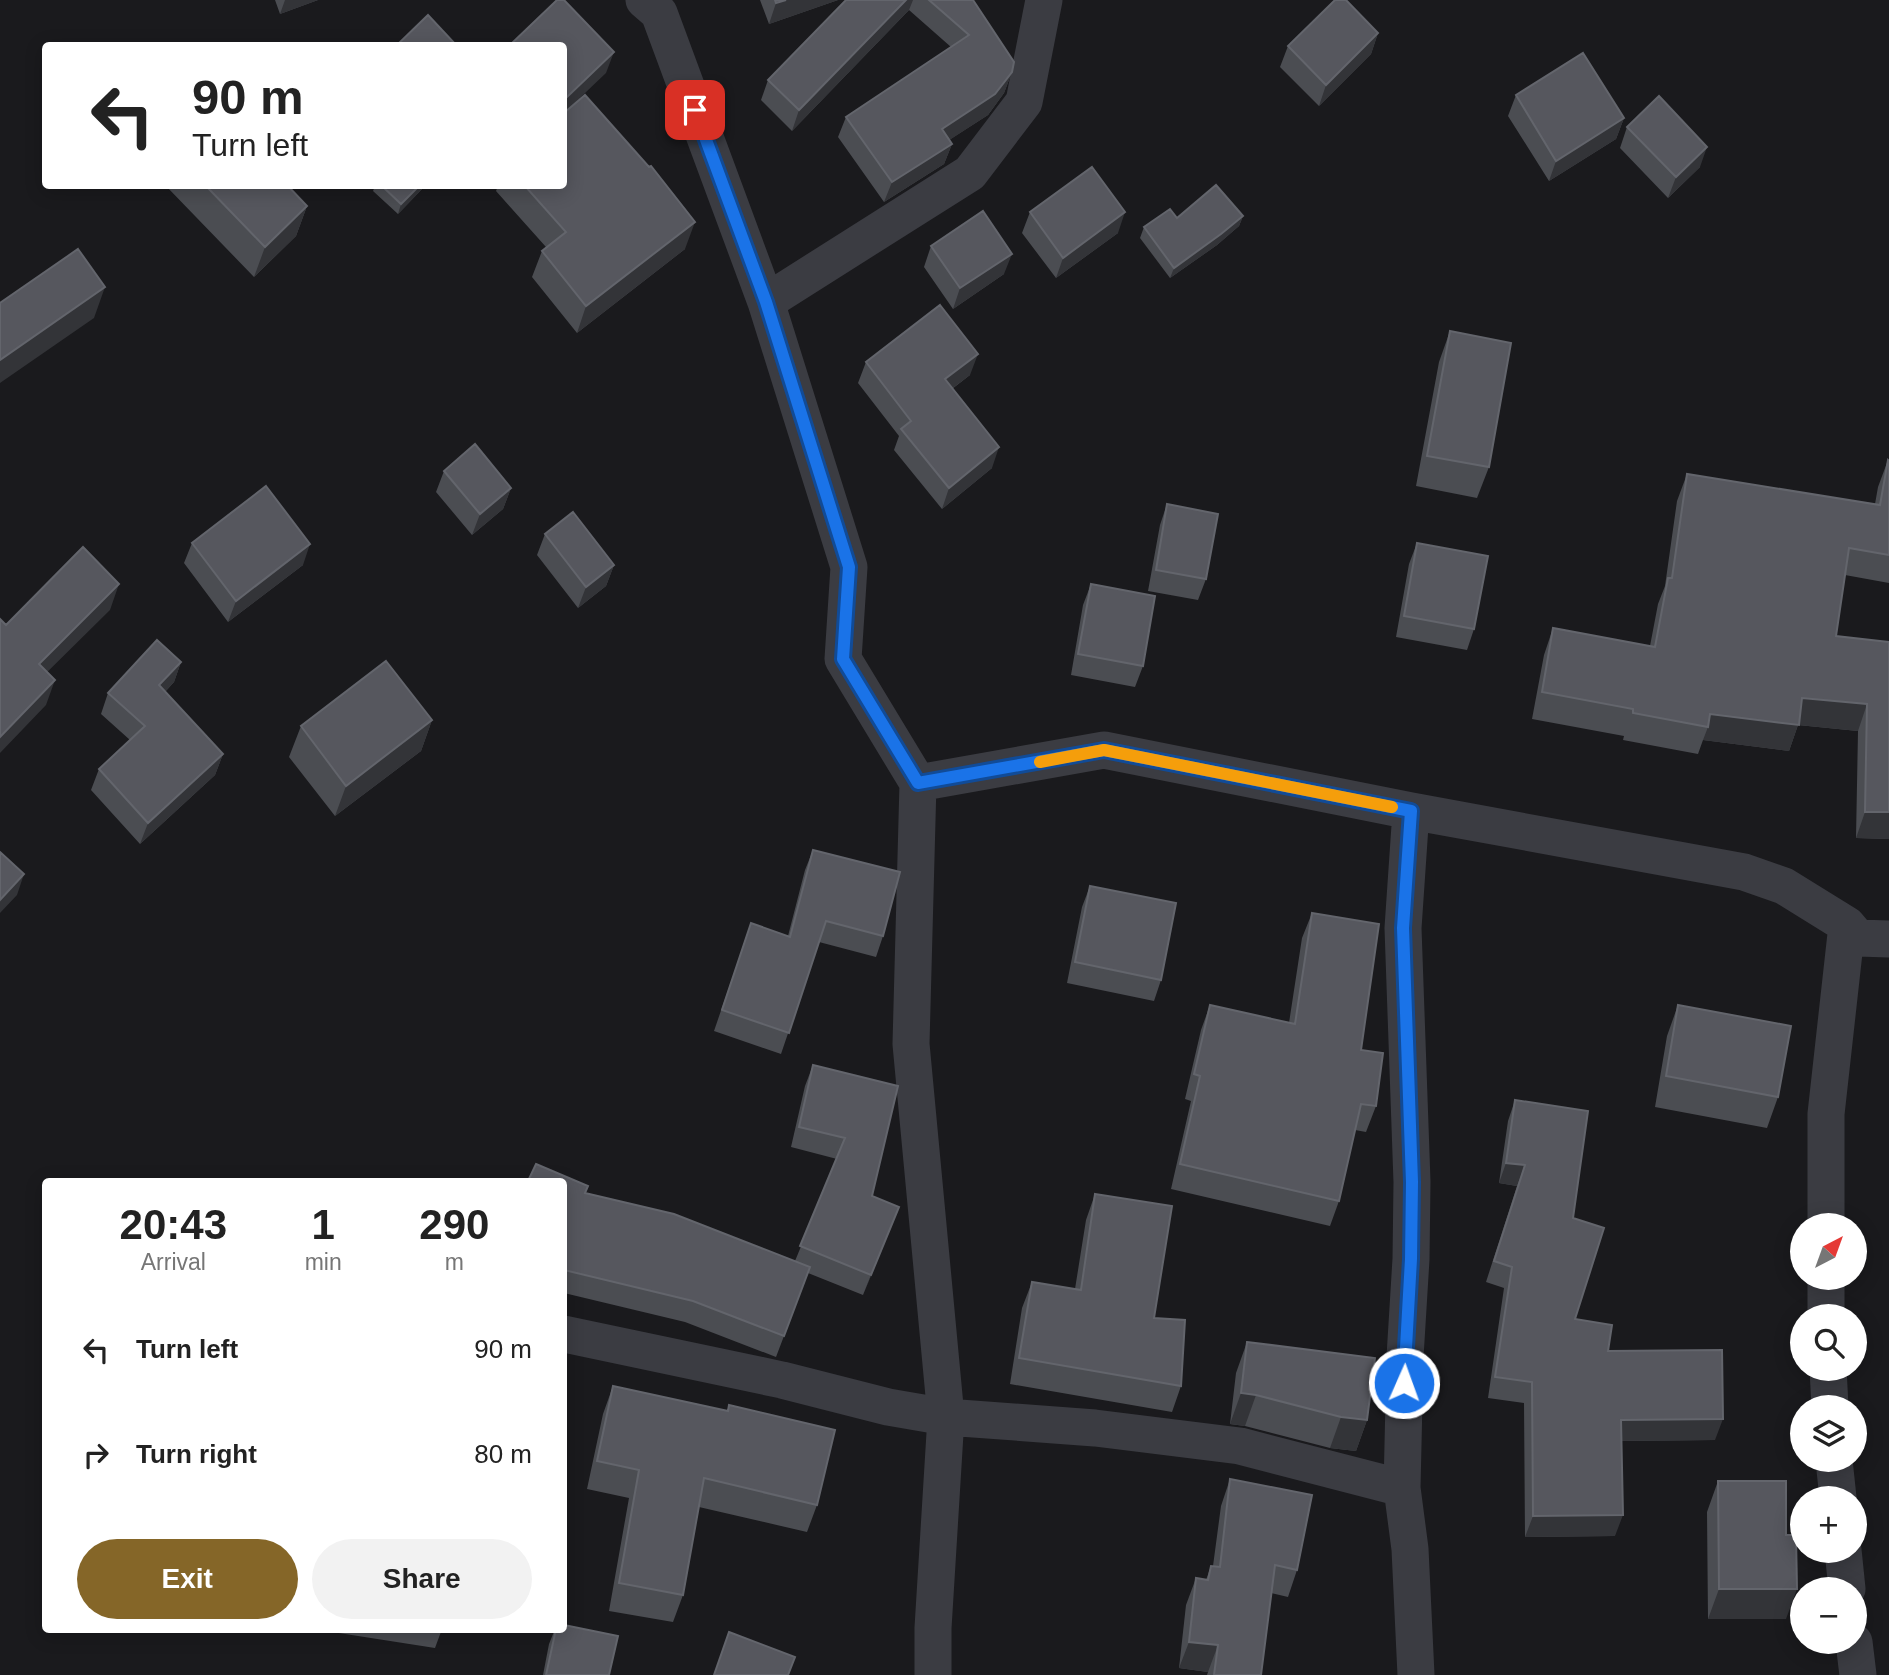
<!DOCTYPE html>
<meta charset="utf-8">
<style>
:root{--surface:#fff;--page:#f2f2f2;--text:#222;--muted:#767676;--accent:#856628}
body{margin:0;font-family:Arial,sans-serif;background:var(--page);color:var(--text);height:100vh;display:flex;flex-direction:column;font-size:26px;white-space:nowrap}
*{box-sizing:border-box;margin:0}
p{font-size:23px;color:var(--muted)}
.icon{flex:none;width:38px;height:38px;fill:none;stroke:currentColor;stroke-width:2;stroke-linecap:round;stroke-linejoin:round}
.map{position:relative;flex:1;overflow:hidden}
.sheet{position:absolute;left:42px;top:1178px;width:525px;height:455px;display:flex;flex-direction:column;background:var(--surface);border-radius:7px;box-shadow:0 4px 18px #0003}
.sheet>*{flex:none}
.hud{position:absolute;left:42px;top:42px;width:525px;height:147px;border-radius:7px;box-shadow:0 4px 18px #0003;background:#fff;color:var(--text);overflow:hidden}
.needle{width:46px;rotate:41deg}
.buttons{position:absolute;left:1790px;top:1213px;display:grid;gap:14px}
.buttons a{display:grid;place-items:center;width:77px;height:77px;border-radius:50%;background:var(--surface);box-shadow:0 4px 18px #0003;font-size:35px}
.pin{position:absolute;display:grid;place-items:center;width:60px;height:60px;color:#fff;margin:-30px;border-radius:14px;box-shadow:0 4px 10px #0006}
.me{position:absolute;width:77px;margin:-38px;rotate:2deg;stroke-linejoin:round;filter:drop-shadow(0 0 5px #0008)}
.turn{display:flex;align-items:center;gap:24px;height:147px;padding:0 35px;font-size:32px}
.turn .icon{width:91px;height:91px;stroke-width:2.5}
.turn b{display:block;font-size:49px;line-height:60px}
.eta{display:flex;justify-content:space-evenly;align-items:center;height:119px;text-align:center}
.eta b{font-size:42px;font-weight:600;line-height:49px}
.action{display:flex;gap:14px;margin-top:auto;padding:14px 35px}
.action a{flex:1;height:80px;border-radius:42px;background:var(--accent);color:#fff;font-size:28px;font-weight:600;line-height:80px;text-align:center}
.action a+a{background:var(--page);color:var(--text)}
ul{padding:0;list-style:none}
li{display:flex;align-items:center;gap:21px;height:105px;padding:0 35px}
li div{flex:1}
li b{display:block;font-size:26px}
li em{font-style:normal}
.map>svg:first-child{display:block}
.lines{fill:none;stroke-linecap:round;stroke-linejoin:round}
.street{stroke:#3b3c42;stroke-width:37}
.wall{fill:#4b4d52}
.shaded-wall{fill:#333438}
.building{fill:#56575e;stroke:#63656c;stroke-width:2}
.route-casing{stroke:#114b97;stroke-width:18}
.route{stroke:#1a73e8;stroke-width:12}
.slow{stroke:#f59e0b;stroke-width:12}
</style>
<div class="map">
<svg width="1889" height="1675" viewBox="0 0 1889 1675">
<rect width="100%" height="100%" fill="#1a1a1d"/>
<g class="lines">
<path class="street" d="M 644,0 L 659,13 L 766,302 L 849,567 L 843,659 L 918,783 L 911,1044 L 946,1417 L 933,1628 L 933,1675
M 766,302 L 970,173 L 1024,102 L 1044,0
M 918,783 L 1104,750 L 1411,811 L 1744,872 L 1784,886 L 1847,925 L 1858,938 L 1889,939
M 1411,811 L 1403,928 L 1412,1182 L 1411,1259 L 1405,1357 L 1402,1488 L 1410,1549 L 1416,1675
M 1826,1225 L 1826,1114 L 1847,925
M 1826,1316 L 1826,1278
M 564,1334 L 782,1380 L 888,1407 L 946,1417 L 1095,1428 L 1240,1446 L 1402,1488
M 1828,1368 L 1830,1407
M 1834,1460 L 1838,1498
M 1843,1550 L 1847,1589
M 1854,1642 L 1858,1675"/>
</g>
<path class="wall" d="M 275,0 L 318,0 L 280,14 Z
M 760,0 L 838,0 L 769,24 Z
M 846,0 L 973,0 L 1012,72 L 1004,93 L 988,115 L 949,140 L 952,144 L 944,164 L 884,202 L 838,137 L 846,117 L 951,47 L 909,10 L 792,131 L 761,100 L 768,80 Z
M 1378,33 L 1371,54 L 1319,106 L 1280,67 L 1288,46 Z
M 1516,95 L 1624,118 L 1616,139 L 1549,181 L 1508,116 Z
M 1627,127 L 1700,167 L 1668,198 L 1620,148 Z
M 166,186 L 288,186 L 307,206 L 296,236 L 254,277 Z
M 375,186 L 425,186 L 398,214 L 373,191 Z
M 498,186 L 564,186 L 685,249 L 577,333 L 532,277 L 542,251 L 546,247 L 496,191 Z
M 1030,212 L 1118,233 L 1056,278 L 1022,233 Z
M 1243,216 L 1239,226 L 1217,245 L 1170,278 L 1140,238 L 1144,227 L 1177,218 Z
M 931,246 L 1004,274 L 953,309 L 924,267 Z
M 1450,331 L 1489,467 L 1477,498 L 1416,486 L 1439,362 Z
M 866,362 L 970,375 L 952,389 L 992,468 L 942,509 L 894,450 L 899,436 L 858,383 Z
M 1888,460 L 1889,461 L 1889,583 L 1845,575 L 1836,636 L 1889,642 L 1889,839 L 1856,838 L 1858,731 L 1798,725 L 1789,751 L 1703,740 L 1698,754 L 1623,740 L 1624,736 L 1532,719 L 1544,655 L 1553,628 L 1650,646 L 1658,604 L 1665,586 L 1677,501 L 1687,474 L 1875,504 L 1878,487 Z
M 444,471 L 511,488 L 503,509 L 472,535 L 436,492 Z
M 1167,504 L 1206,579 L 1198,600 L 1148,591 L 1160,525 Z
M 545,534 L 614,565 L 606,586 L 578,608 L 537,555 Z
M 192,543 L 303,565 L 228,622 L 184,563 Z
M 1417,543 L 1474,629 L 1467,650 L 1396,637 L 1409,564 Z
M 1091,584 L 1143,666 L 1135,687 L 1071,675 L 1083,605 Z
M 181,662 L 174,682 L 165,692 L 223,754 L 215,775 L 140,844 L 91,790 L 99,769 L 130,740 L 101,714 L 108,693 Z
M 432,720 L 421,751 L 335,816 L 289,757 L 301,726 Z
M 813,850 L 883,936 L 876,957 L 819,942 L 781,1054 L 714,1031 L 751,923 L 788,936 L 805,870 Z
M 1090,886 L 1161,980 L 1154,1001 L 1067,983 L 1082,907 Z
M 1312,913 L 1361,1050 L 1376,1106 L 1366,1132 L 1355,1130 L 1339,1201 L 1330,1226 L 1171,1189 L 1191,1101 L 1185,1099 L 1201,1030 L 1210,1005 L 1289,1023 L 1302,938 Z
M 1678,1005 L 1778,1097 L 1767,1128 L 1655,1107 L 1667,1036 Z
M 813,1065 L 872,1196 L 899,1207 L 863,1295 L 808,1273 L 776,1357 L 685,1322 L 564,1293 L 564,1181 L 586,1193 L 795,1261 L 837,1159 L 791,1147 L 805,1086 Z
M 1515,1100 L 1573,1218 L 1575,1319 L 1608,1351 L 1715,1440 L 1621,1441 L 1615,1536 L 1525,1537 L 1524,1403 L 1488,1398 L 1504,1288 L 1486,1282 L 1517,1186 L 1499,1183 L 1508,1121 Z
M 1095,1194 L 1154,1318 L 1181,1386 L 1172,1412 L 1010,1384 L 1022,1308 L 1032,1282 L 1075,1289 L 1086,1220 Z
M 1247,1342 L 1367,1420 L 1356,1451 L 1330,1448 L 1245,1426 L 1230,1424 L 1236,1373 Z
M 613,1386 L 727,1411 L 729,1405 L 817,1505 L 807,1532 L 699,1507 L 683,1595 L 673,1622 L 609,1611 L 629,1498 L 587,1489 L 603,1414 Z
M 1230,1479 L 1297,1570 L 1288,1597 L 1271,1593 L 1261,1675 L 1207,1675 L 1208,1672 L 1179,1668 L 1186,1605 L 1196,1578 L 1206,1580 L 1211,1566 L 1213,1566 L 1221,1506 Z
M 1718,1481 L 1786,1619 L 1708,1619 L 1707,1512 Z
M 326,1629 L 442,1629 L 435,1648 L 326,1631 Z
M 555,1629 L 564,1629 L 609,1675 L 543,1675 L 549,1644 Z"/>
<path class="shaded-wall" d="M 285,0 L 318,0 L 280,14 Z
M 786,0 L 838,0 L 769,24 L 776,3 Z
M 906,0 L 913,0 L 909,10 L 792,131 L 799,110 Z
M 1378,33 L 1371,54 L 1319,106 L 1326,85 Z
M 614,52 L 606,73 L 564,113 L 564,100 Z
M 1012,72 L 1004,93 L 988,115 L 934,150 L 942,129 Z
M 1624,118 L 1616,139 L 1549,181 L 1556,161 Z
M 952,144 L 944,164 L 884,202 L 892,182 Z
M 1707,147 L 1700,167 L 1668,198 L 1676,177 Z
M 419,186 L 425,186 L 398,214 L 401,204 Z
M 307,206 L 296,236 L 254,277 L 265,247 Z
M 1125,212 L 1118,233 L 1056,278 L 1063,258 Z
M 1243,216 L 1239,226 L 1217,245 L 1170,278 L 1174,268 Z
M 695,222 L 685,249 L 577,333 L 586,306 Z
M 1012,254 L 1004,274 L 953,309 L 960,288 Z
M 105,287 L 94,318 L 0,383 L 0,360 Z
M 978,354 L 970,375 L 937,400 L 945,379 Z
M 999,447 L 992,468 L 942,509 L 949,488 Z
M 511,488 L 503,509 L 472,535 L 480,514 Z
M 310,544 L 303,565 L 228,622 L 236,601 Z
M 614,565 L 606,586 L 578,608 L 586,587 Z
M 119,584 L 110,610 L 29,690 L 39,664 Z
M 181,662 L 174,682 L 152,706 L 159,685 Z
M 55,680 L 46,705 L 0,753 L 0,737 Z
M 1802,698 L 1867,704 L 1858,731 L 1798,725 L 1789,751 L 1703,740 L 1708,727 L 1710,714 Z
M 432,720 L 421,751 L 335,816 L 346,786 Z
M 223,754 L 215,775 L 140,844 L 148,823 Z
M 1865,812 L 1889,812 L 1889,839 L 1856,838 Z
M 24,874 L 17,895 L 0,913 L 0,900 Z
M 1506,1163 L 1525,1165 L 1517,1186 L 1499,1183 Z
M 899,1207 L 891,1228 L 863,1295 L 871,1275 Z
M 1241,1393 L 1256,1395 L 1245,1426 L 1230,1424 Z
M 1341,1417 L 1367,1420 L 1356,1451 L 1330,1448 Z
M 1723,1419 L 1715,1440 L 1614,1441 L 1621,1420 Z
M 1623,1515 L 1615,1536 L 1525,1537 L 1533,1516 Z
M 1719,1589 L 1797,1589 L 1786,1619 L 1708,1619 Z
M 1189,1642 L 1218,1645 L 1208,1672 L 1179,1668 Z"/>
<path class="building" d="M 557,0 L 564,0 L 614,52 L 564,100 L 564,46 L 510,45 Z
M 775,0 L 786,0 L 776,3 Z
M 846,0 L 906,0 L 799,110 L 768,80 Z
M 929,0 L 973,0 L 1014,62 L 1012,72 L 995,94 L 942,129 L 952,144 L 892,182 L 846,117 L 969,35 Z
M 1335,0 L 1346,0 L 1378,33 L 1326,85 L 1288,46 Z
M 428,15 L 457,46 L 396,46 Z
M 1583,53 L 1624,118 L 1556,161 L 1516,95 Z
M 585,95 L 649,167 L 651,166 L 695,222 L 586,306 L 542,251 L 566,232 L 525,186 L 564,186 L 564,113 Z
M 1659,96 L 1707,147 L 1676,177 L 1627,127 Z
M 1092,167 L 1125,212 L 1063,258 L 1030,212 Z
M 1216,185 L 1243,216 L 1221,234 L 1174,268 L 1144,227 L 1170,209 L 1177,218 Z
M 206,186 L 288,186 L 307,206 L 265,247 Z
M 382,186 L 419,186 L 401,204 Z
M 983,211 L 1012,254 L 960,288 L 931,246 Z
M 78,249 L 105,287 L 0,360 L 0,303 Z
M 940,305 L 978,354 L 945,379 L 999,447 L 949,488 L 901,429 L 911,421 L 866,362 Z
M 1450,331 L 1511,343 L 1489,467 L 1427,456 Z
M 475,444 L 511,488 L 480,514 L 444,471 Z
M 1888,460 L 1889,461 L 1889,555 L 1849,548 L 1836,636 L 1889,642 L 1889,812 L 1865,812 L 1867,704 L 1802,698 L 1799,725 L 1710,714 L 1708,727 L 1633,713 L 1633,709 L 1542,692 L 1553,628 L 1655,647 L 1668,578 L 1672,578 L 1687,474 L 1880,505 Z
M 266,486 L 310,544 L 236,601 L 192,543 Z
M 1167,504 L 1218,514 L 1206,579 L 1156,570 Z
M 573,512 L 614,565 L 586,587 L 545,534 Z
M 1417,543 L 1488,556 L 1474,629 L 1404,616 Z
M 83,547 L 119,584 L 39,664 L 55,680 L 0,737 L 0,619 L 6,625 Z
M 1091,584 L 1155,596 L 1143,666 L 1078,654 Z
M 157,640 L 181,662 L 159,685 L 223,754 L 148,823 L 99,769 L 145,726 L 108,693 Z
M 386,661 L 432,720 L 346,786 L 301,726 Z
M 813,850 L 900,872 L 883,936 L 826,921 L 789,1033 L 722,1010 L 751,923 L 790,937 Z
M 0,852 L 24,874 L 0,900 Z
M 1090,886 L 1176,903 L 1161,980 L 1075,962 Z
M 1312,913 L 1379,924 L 1361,1050 L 1383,1053 L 1376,1106 L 1361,1104 L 1339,1201 L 1180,1164 L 1200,1076 L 1194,1074 L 1210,1005 L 1295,1024 Z
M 1678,1005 L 1791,1026 L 1778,1097 L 1666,1076 Z
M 813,1065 L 898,1086 L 872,1196 L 899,1207 L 871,1275 L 800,1246 L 845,1138 L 799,1127 Z
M 1515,1100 L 1588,1111 L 1573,1218 L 1604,1228 L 1575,1319 L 1612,1325 L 1608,1351 L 1722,1350 L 1723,1419 L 1621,1420 L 1623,1515 L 1533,1516 L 1532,1382 L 1495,1377 L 1512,1267 L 1494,1261 L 1525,1165 L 1506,1163 Z
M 536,1164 L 588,1186 L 585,1193 L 674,1214 L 810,1267 L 784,1336 L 693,1301 L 564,1270 L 564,1181 L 528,1181 Z
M 1095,1194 L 1172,1206 L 1154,1318 L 1185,1320 L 1181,1386 L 1019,1358 L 1032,1282 L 1081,1290 Z
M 1247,1342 L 1375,1358 L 1367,1420 L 1341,1417 L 1256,1395 L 1241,1393 Z
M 613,1386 L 728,1411 L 729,1405 L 835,1430 L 817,1505 L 704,1478 L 683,1595 L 619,1583 L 639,1470 L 597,1461 Z
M 1230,1479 L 1312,1495 L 1297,1570 L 1275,1565 L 1261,1675 L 1214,1675 L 1218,1645 L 1189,1642 L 1196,1578 L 1208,1580 L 1211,1566 L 1220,1567 Z
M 1718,1481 L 1786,1481 L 1786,1535 L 1796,1535 L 1797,1589 L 1719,1589 Z
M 564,1625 L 618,1636 L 609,1675 L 546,1675 L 556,1629 L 564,1629 Z
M 729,1632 L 795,1657 L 788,1675 L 714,1675 Z"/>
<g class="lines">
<g class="route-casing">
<path id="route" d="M 695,110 L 766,302 L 849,567 L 843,659 L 918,783 L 1104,750 L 1411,811 L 1403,928 L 1412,1182 L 1411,1259 L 1404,1383"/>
</g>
<use href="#route" class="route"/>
<path class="slow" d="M 1040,762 L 1104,750 L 1392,807"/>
</g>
</svg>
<div class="buttons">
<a><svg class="needle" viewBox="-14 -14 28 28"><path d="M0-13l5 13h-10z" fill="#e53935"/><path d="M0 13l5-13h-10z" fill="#767676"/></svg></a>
<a><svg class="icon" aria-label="search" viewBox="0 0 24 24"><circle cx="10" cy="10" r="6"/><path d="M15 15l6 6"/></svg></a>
<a><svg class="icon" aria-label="layers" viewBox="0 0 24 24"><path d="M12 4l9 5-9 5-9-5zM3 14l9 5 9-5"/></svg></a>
<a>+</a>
<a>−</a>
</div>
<div class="pin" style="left:695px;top:110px;background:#d93025"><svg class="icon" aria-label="arrive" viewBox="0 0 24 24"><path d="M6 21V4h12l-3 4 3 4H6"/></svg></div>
<svg class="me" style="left:1404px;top:1383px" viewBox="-20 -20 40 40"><circle r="17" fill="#1a73e8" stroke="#fff" stroke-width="3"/><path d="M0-11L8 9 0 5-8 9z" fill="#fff"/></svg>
<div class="hud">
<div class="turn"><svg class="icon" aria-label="left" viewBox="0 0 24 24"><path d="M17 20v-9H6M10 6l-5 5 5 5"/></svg><div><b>90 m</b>Turn left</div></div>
</div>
<section class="sheet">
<div class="eta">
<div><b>20:43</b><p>Arrival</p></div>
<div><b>1</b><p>min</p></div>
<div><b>290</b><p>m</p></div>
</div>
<ul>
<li><svg class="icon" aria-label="left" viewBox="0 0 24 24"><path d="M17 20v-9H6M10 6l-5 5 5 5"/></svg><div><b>Turn left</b></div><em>90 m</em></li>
<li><svg class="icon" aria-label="right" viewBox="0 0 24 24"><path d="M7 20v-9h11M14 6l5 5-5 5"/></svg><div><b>Turn right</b></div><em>80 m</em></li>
</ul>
<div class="action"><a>Exit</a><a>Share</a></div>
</section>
</div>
